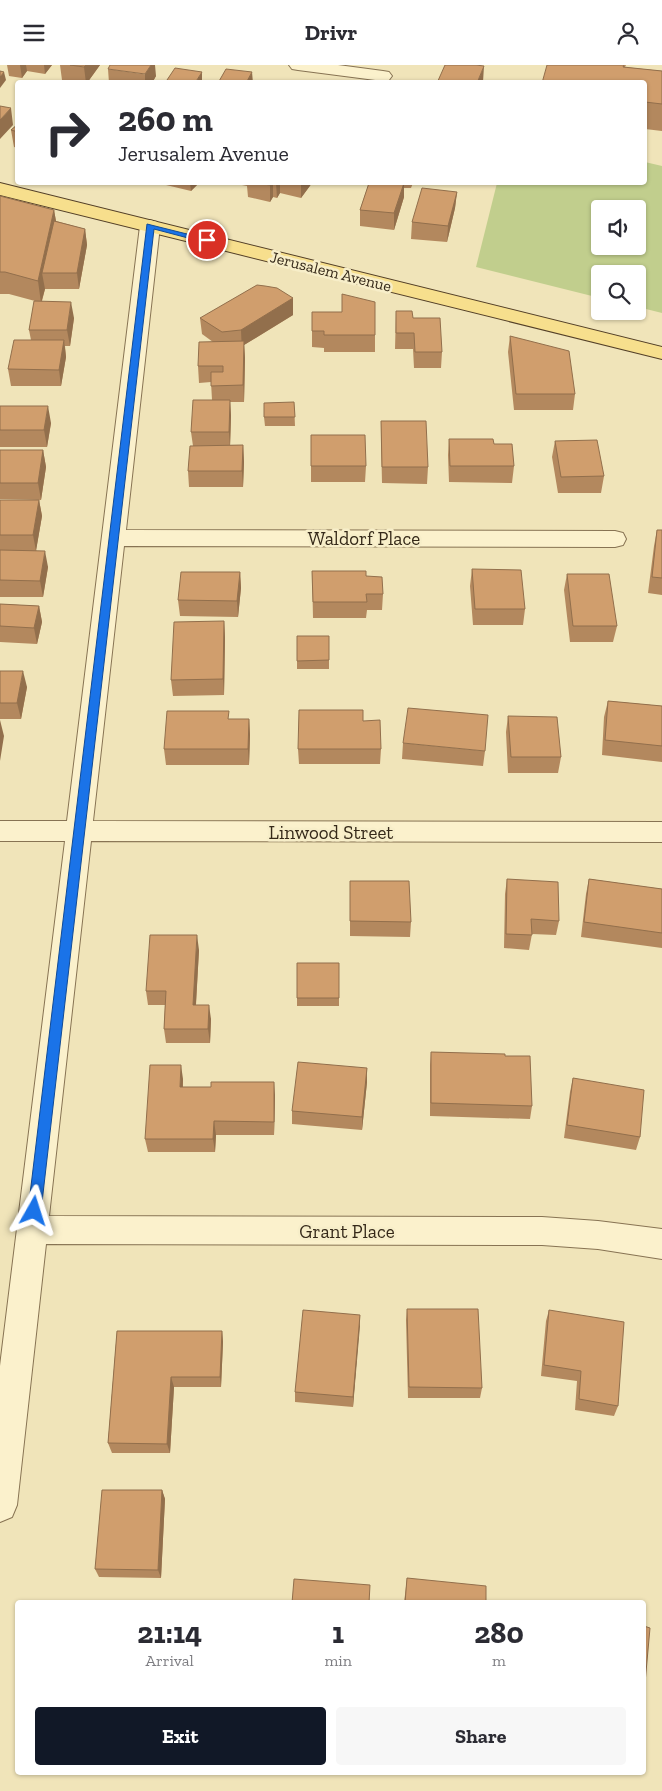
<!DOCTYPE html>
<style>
:root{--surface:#fff;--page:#f7f7f7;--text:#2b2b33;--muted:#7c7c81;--accent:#111827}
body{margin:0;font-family:"Zilla Slab",serif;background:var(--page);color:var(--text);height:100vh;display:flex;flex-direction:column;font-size:19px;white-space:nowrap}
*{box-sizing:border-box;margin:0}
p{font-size:16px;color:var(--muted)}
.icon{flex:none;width:28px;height:28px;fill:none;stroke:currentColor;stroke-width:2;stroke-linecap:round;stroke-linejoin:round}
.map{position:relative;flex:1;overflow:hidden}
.panel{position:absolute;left:15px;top:1535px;width:631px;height:175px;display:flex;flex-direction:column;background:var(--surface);border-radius:5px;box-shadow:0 1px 4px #0004}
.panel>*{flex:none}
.hud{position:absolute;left:15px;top:15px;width:632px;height:105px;border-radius:5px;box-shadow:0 1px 4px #0004;background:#fff;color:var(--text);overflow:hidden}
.tools{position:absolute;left:591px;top:135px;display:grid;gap:10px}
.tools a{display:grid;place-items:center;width:55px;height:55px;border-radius:5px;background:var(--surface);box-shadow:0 1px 4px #0004;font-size:25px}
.pin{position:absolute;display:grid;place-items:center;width:42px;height:42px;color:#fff;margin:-21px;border:2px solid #fff;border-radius:50%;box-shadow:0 1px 5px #0007}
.me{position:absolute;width:55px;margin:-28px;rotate:6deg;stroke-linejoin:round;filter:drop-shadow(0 0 4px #0008)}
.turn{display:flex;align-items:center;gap:18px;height:105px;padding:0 20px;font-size:22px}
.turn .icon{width:65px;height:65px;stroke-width:2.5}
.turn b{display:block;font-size:35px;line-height:42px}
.eta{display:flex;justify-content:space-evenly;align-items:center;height:85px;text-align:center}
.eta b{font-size:30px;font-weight:800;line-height:35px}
.action{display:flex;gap:10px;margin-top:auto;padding:10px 20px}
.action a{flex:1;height:58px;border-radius:5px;background:var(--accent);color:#fff;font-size:20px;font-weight:800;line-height:58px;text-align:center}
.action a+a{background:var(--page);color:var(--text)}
header{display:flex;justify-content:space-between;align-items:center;height:65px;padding:0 20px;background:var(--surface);font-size:22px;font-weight:800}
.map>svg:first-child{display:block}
.green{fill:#c1ce8d;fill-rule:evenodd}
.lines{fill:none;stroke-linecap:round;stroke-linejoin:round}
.street-casing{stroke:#877353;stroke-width:2}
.primary-casing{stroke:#544028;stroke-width:2}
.street{fill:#fbf1cc;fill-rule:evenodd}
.primary{fill:#f7df8d;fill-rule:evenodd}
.wall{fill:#b3885e}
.shaded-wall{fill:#926f4c}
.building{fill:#d09e6d;stroke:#926f4c}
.route{fill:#1a73e8;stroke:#114b97}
.labels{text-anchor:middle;stroke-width:5;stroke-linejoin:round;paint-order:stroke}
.far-street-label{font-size:16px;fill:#352919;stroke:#f7eec9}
.street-label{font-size:19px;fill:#352919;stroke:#f7eec9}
</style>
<header><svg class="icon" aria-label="menu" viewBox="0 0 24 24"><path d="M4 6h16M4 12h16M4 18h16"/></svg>Drivr<svg class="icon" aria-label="person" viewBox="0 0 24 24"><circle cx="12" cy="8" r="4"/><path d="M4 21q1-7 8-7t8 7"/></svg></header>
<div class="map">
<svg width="662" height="1726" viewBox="0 0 662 1726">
<rect width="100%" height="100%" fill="#f0e4b9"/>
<path class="green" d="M 645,97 L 662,101 L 662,248 L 638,242 L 638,209 L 600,209 L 600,233 L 476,202 L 497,118 L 645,118 ZM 600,144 L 638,144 L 638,181 L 600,181 Z"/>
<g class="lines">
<g class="street-casing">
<path id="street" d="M 289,0 L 338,0 L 383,6 L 389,7 L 392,11 L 389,15 L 383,16 L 298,5 L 292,4 Z
M 150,155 L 157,157 L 160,161 L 126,465 L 615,466 L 623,468 L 626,474 L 623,480 L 615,482 L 124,481 L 93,756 L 662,757 L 662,777 L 91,776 L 49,1151 L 542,1152 L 598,1156 L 662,1164 L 662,1194 L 598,1184 L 542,1180 L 46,1179 L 17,1440 L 12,1452 L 0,1457 L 0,1301 L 65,776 L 0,776 L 0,756 L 67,756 L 140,161 L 143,157 Z"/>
</g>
<g class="primary-casing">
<path id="primary" d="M 0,118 L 662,282 L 662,294 L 0,130 Z"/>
</g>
<use href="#street" class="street"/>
<use href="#primary" class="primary"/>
</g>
<path class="wall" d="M 7,0 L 52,0 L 45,9 L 27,6 L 22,13 L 9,11 Z
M 60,0 L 100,0 L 87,18 L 80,18 L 62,15 Z
M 547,0 L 626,0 L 625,2 L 662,6 L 662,66 L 645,64 L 645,18 Z
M 108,4 L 156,11 L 152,18 L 109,18 Z
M 18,59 L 18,83 L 14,82 L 11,65 Z
M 165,118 L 199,118 L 191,126 L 166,120 Z
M 232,118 L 312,118 L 301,133 L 280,128 L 277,133 L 273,132 L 270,137 L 248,132 L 247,121 Z
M 369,118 L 413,118 L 411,123 L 404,123 L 404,132 L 394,165 L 360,161 L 360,145 Z
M 457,127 L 455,143 L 447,177 L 411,174 L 412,157 Z
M 0,131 L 54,145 L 56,156 L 85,164 L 87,180 L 79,224 L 45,224 L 42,236 L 74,253 L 70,281 L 65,281 L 66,292 L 61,321 L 11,321 L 8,304 L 31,275 L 29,265 L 35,236 L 9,229 L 0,229 Z
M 293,233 L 293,250 L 244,280 L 245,293 L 244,337 L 230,337 L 231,351 L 230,380 L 243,380 L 244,397 L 243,422 L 189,422 L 188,406 L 193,381 L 191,367 L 212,335 L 211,317 L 199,318 L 198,301 L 213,277 L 202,269 L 200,253 Z
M 396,246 L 413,253 L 442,287 L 441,303 L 414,303 L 413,284 L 395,284 Z
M 312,247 L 375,270 L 375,287 L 324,287 L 324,283 L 312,282 Z
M 510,271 L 575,329 L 573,345 L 514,345 L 508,287 Z
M 294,337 L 295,361 L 265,361 L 264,352 Z
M 0,341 L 51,358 L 47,382 L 0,382 Z
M 381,356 L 428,402 L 427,419 L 382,418 L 381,373 Z
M 311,370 L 366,401 L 365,417 L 311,417 Z
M 449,374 L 494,379 L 514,401 L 512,418 L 449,417 L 448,390 Z
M 555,376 L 604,411 L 601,428 L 558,428 L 552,392 Z
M 0,385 L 43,385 L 46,402 L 41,435 L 0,434 Z
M 0,435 L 39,435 L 42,451 L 36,485 L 48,502 L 43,532 L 0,532 Z
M 657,465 L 662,465 L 662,530 L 648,528 L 654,481 Z
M 472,504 L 525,544 L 523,560 L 473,560 L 470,521 Z
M 312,506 L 366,511 L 383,529 L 382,545 L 367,545 L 366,553 L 313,553 Z
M 240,507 L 241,523 L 238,552 L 180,551 L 178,535 Z
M 567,509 L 617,561 L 613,577 L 570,577 L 564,525 Z
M 0,539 L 39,541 L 42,557 L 37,579 L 0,577 Z
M 224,556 L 225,573 L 224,630 L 173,631 L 171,615 Z
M 297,571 L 329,571 L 329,604 L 297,604 Z
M 0,606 L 27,622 L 21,654 L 0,654 Z
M 608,636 L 662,641 L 662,697 L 602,690 L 604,652 Z
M 508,651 L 561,692 L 558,708 L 508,708 L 506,667 Z
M 229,654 L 249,654 L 250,670 L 249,700 L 166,700 L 164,684 Z
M 363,656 L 381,684 L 380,699 L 299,699 L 298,684 Z
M 403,678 L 485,686 L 483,701 L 402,694 Z
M 507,814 L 559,856 L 556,870 L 532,869 L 529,885 L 504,883 L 505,829 Z
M 589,814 L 662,824 L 662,883 L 581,872 L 586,829 Z
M 350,816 L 411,857 L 410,872 L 350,871 Z
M 199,885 L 196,940 L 211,954 L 210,978 L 166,978 L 164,964 L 165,940 L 148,940 L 146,926 Z
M 297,933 L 339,933 L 339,941 L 297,941 Z
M 431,987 L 505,991 L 532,1041 L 530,1054 L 430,1051 L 430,1000 Z
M 367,1003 L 367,1017 L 362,1065 L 292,1059 L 292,1046 Z
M 573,1013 L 640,1072 L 636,1085 L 564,1073 L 570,1027 Z
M 183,1014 L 183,1022 L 275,1030 L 274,1070 L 216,1070 L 215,1087 L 148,1087 L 145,1074 Z
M 407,1244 L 482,1323 L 480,1333 L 408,1333 L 406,1255 Z
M 549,1245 L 618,1341 L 614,1351 L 575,1345 L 577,1316 L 541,1311 L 546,1256 Z
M 360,1250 L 353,1342 L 295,1337 L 295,1327 Z
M 117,1266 L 222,1266 L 223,1277 L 221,1322 L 174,1322 L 170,1388 L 112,1388 L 108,1378 Z
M 162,1425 L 165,1434 L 161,1513 L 99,1512 L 95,1504 Z
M 407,1513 L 486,1538 L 404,1538 Z"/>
<path class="shaded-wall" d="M 20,0 L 26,0 L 27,6 L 22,13 Z
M 44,0 L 52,0 L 45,9 Z
M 86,0 L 100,0 L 87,18 L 86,18 L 84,2 Z
M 151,0 L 155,0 L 156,11 L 152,18 L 145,18 L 145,9 Z
M 484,1 L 483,17 L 477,18 Z
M 4,7 L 6,15 L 0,23 L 0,12 Z
M 202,7 L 202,16 L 201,18 L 195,18 Z
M 252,7 L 253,18 L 246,18 Z
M 11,43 L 13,60 L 0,74 L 0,55 Z
M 190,118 L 199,118 L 191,126 Z
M 272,118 L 273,118 L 273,132 L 270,137 L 270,120 Z
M 276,118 L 280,118 L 280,128 L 277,133 Z
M 301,118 L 312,118 L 301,133 Z
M 404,118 L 404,132 L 394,165 L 394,148 Z
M 457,127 L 455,143 L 447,177 L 448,161 Z
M 54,145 L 58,168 L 42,208 L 45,224 L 41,238 L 38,216 Z
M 85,164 L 87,180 L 79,224 L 77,208 Z
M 293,233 L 293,250 L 244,280 L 245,293 L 244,337 L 241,265 Z
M 71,237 L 74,253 L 70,281 L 67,265 Z
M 64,275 L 66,292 L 61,321 L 59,305 Z
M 230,335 L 231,351 L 230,383 L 229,367 Z
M 48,341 L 51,358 L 47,382 L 44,365 Z
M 243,380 L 244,397 L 243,422 L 242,406 Z
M 43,385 L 46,402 L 41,435 L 38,418 Z
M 39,435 L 42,451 L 36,486 L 33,470 Z
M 45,486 L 48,502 L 43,532 L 40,516 Z
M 240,507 L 241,523 L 238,552 L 237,536 Z
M 39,541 L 42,557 L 37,579 L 34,563 Z
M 224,556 L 225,573 L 224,630 L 223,614 Z
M 23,606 L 27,622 L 21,654 L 17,638 Z
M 249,654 L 250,670 L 249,700 L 248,684 Z
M 0,655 L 4,671 L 0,696 Z
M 197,870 L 199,885 L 195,954 L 193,940 Z
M 209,940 L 211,954 L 210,978 L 208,964 Z
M 181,1000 L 183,1014 L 182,1035 L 180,1022 Z
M 367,1003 L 367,1017 L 362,1065 L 362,1052 Z
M 274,1017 L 275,1030 L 274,1070 Z
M 214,1056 L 216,1070 L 215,1087 L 213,1074 Z
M 360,1250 L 360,1261 L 353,1342 L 353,1332 Z
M 222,1266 L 223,1277 L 221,1322 L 220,1312 Z
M 171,1312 L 174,1322 L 170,1388 L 167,1379 Z
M 162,1425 L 165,1434 L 161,1513 L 158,1505 Z"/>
<path class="building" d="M 70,0 L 86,0 L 84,2 Z
M 110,0 L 151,0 L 145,9 L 108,4 Z
M 445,0 L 476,0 L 484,1 L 477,18 L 437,18 Z
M 547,0 L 624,0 L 623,2 L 662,6 L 662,39 L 645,37 L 645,18 L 542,18 Z
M 175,3 L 202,7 L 195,18 L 165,18 Z
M 226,4 L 252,7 L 246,18 L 218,18 Z
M 0,6 L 4,7 L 0,12 Z
M 0,41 L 11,43 L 0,55 Z
M 18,59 L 18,67 L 11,65 Z
M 256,118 L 272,118 L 270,120 Z
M 369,118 L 404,118 L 394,148 L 360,145 Z
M 422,123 L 457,127 L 448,161 L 412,157 Z
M 0,131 L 54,145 L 38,216 L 5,207 L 0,207 Z
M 54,156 L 85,164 L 77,208 L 42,208 Z
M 257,220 L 265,221 L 277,223 L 293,233 L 241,265 L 222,267 L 200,253 Z
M 342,229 L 375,237 L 375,270 L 324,270 L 324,266 L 312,266 L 312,247 L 342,247 Z
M 34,236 L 71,237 L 67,265 L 29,265 Z
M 396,246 L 412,246 L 413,253 L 440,253 L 442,287 L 415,287 L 414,268 L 396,268 Z
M 510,271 L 569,286 L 575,329 L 516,329 Z
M 14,275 L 64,275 L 59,305 L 8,304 Z
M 244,276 L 243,320 L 211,321 L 211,307 L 223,307 L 223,301 L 198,301 L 199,277 Z
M 193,335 L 230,335 L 229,367 L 191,367 Z
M 294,337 L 295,352 L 264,352 L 264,338 Z
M 0,341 L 48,341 L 44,365 L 0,365 Z
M 381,356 L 426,356 L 428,402 L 382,402 Z
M 311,370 L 365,370 L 366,401 L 311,401 Z
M 449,374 L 493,374 L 494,379 L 512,379 L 514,401 L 450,401 Z
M 597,375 L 604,411 L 561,412 L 555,376 Z
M 243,380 L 242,406 L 188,406 L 190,381 Z
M 0,385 L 43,385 L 38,418 L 0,418 Z
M 0,435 L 39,435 L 33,470 L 0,470 Z
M 657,465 L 662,465 L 662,513 L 652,512 Z
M 0,485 L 45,486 L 40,516 L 0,515 Z
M 472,504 L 521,505 L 525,544 L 475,544 Z
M 312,506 L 366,506 L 366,511 L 382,512 L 383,529 L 366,529 L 367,537 L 313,537 Z
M 181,507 L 240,507 L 237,536 L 178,535 Z
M 567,509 L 609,509 L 617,561 L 573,561 Z
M 0,539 L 39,541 L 34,563 L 0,561 Z
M 224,556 L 223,614 L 171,615 L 174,557 Z
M 297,571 L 329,571 L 329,595 L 297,596 Z
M 0,606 L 23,606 L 17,638 L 0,638 Z
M 608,636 L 662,641 L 662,681 L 605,675 Z
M 408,643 L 488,650 L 485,686 L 403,678 Z
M 299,645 L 363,645 L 363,656 L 380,655 L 381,684 L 298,684 Z
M 167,646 L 229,646 L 228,654 L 249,654 L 248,684 L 164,684 Z
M 508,651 L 557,652 L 561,692 L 511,692 Z
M 507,814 L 558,817 L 559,856 L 531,854 L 532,870 L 506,869 Z
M 589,814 L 662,824 L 662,868 L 584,857 Z
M 350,816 L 409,816 L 411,857 L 350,856 Z
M 150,870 L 197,870 L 193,940 L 209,940 L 208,964 L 164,964 L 166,926 L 146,926 Z
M 297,898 L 339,898 L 339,933 L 297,933 Z
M 431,987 L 505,989 L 505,991 L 530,991 L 532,1041 L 431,1038 Z
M 298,997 L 367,1003 L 362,1052 L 292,1046 Z
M 150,1000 L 181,1000 L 180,1022 L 211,1022 L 211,1017 L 274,1017 L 274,1057 L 214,1056 L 213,1074 L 145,1074 Z
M 573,1013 L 644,1025 L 640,1072 L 567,1060 Z
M 407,1244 L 478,1244 L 482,1323 L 409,1322 Z
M 303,1245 L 360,1250 L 353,1332 L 295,1327 Z
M 549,1245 L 624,1257 L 618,1341 L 579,1334 L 581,1306 L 544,1300 Z
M 117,1266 L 222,1266 L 220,1312 L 171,1312 L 167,1379 L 108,1378 Z
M 102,1425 L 162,1425 L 158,1505 L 95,1504 Z
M 407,1513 L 486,1521 L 486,1538 L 405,1538 Z
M 294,1514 L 370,1520 L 369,1538 L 292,1538 Z
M 644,1561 L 650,1563 L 644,1629 Z"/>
<path class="route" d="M 147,159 L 211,175 L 207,178 L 154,164 L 41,1146 L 39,1151 L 34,1152 L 30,1151 L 28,1146 Z"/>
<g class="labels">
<g class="far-street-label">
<text transform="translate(331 206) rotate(14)" y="6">Jerusalem Avenue</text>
</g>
<g class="street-label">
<text x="364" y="480">Waldorf Place</text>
<text x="331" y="774">Linwood Street</text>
<text x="347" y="1173">Grant Place</text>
</g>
</g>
</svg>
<div class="tools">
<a><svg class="icon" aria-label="sound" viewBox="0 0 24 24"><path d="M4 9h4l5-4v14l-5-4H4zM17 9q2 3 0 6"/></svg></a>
<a><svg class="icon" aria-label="search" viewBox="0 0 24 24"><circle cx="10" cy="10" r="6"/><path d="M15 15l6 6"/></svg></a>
</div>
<div class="pin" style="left:207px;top:175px;background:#d93025"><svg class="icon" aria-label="arrive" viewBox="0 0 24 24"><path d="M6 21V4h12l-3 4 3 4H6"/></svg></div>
<svg class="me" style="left:34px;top:1146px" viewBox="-20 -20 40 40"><path d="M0-17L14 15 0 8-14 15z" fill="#1a73e8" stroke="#fff" stroke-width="4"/></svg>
<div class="hud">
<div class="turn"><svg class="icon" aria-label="right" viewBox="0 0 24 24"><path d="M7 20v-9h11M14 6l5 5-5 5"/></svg><div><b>260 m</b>Jerusalem Avenue</div></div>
</div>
<section class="panel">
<div class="eta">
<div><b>21:14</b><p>Arrival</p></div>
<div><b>1</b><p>min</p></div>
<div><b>280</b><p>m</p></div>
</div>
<div class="action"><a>Exit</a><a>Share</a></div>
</section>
</div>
